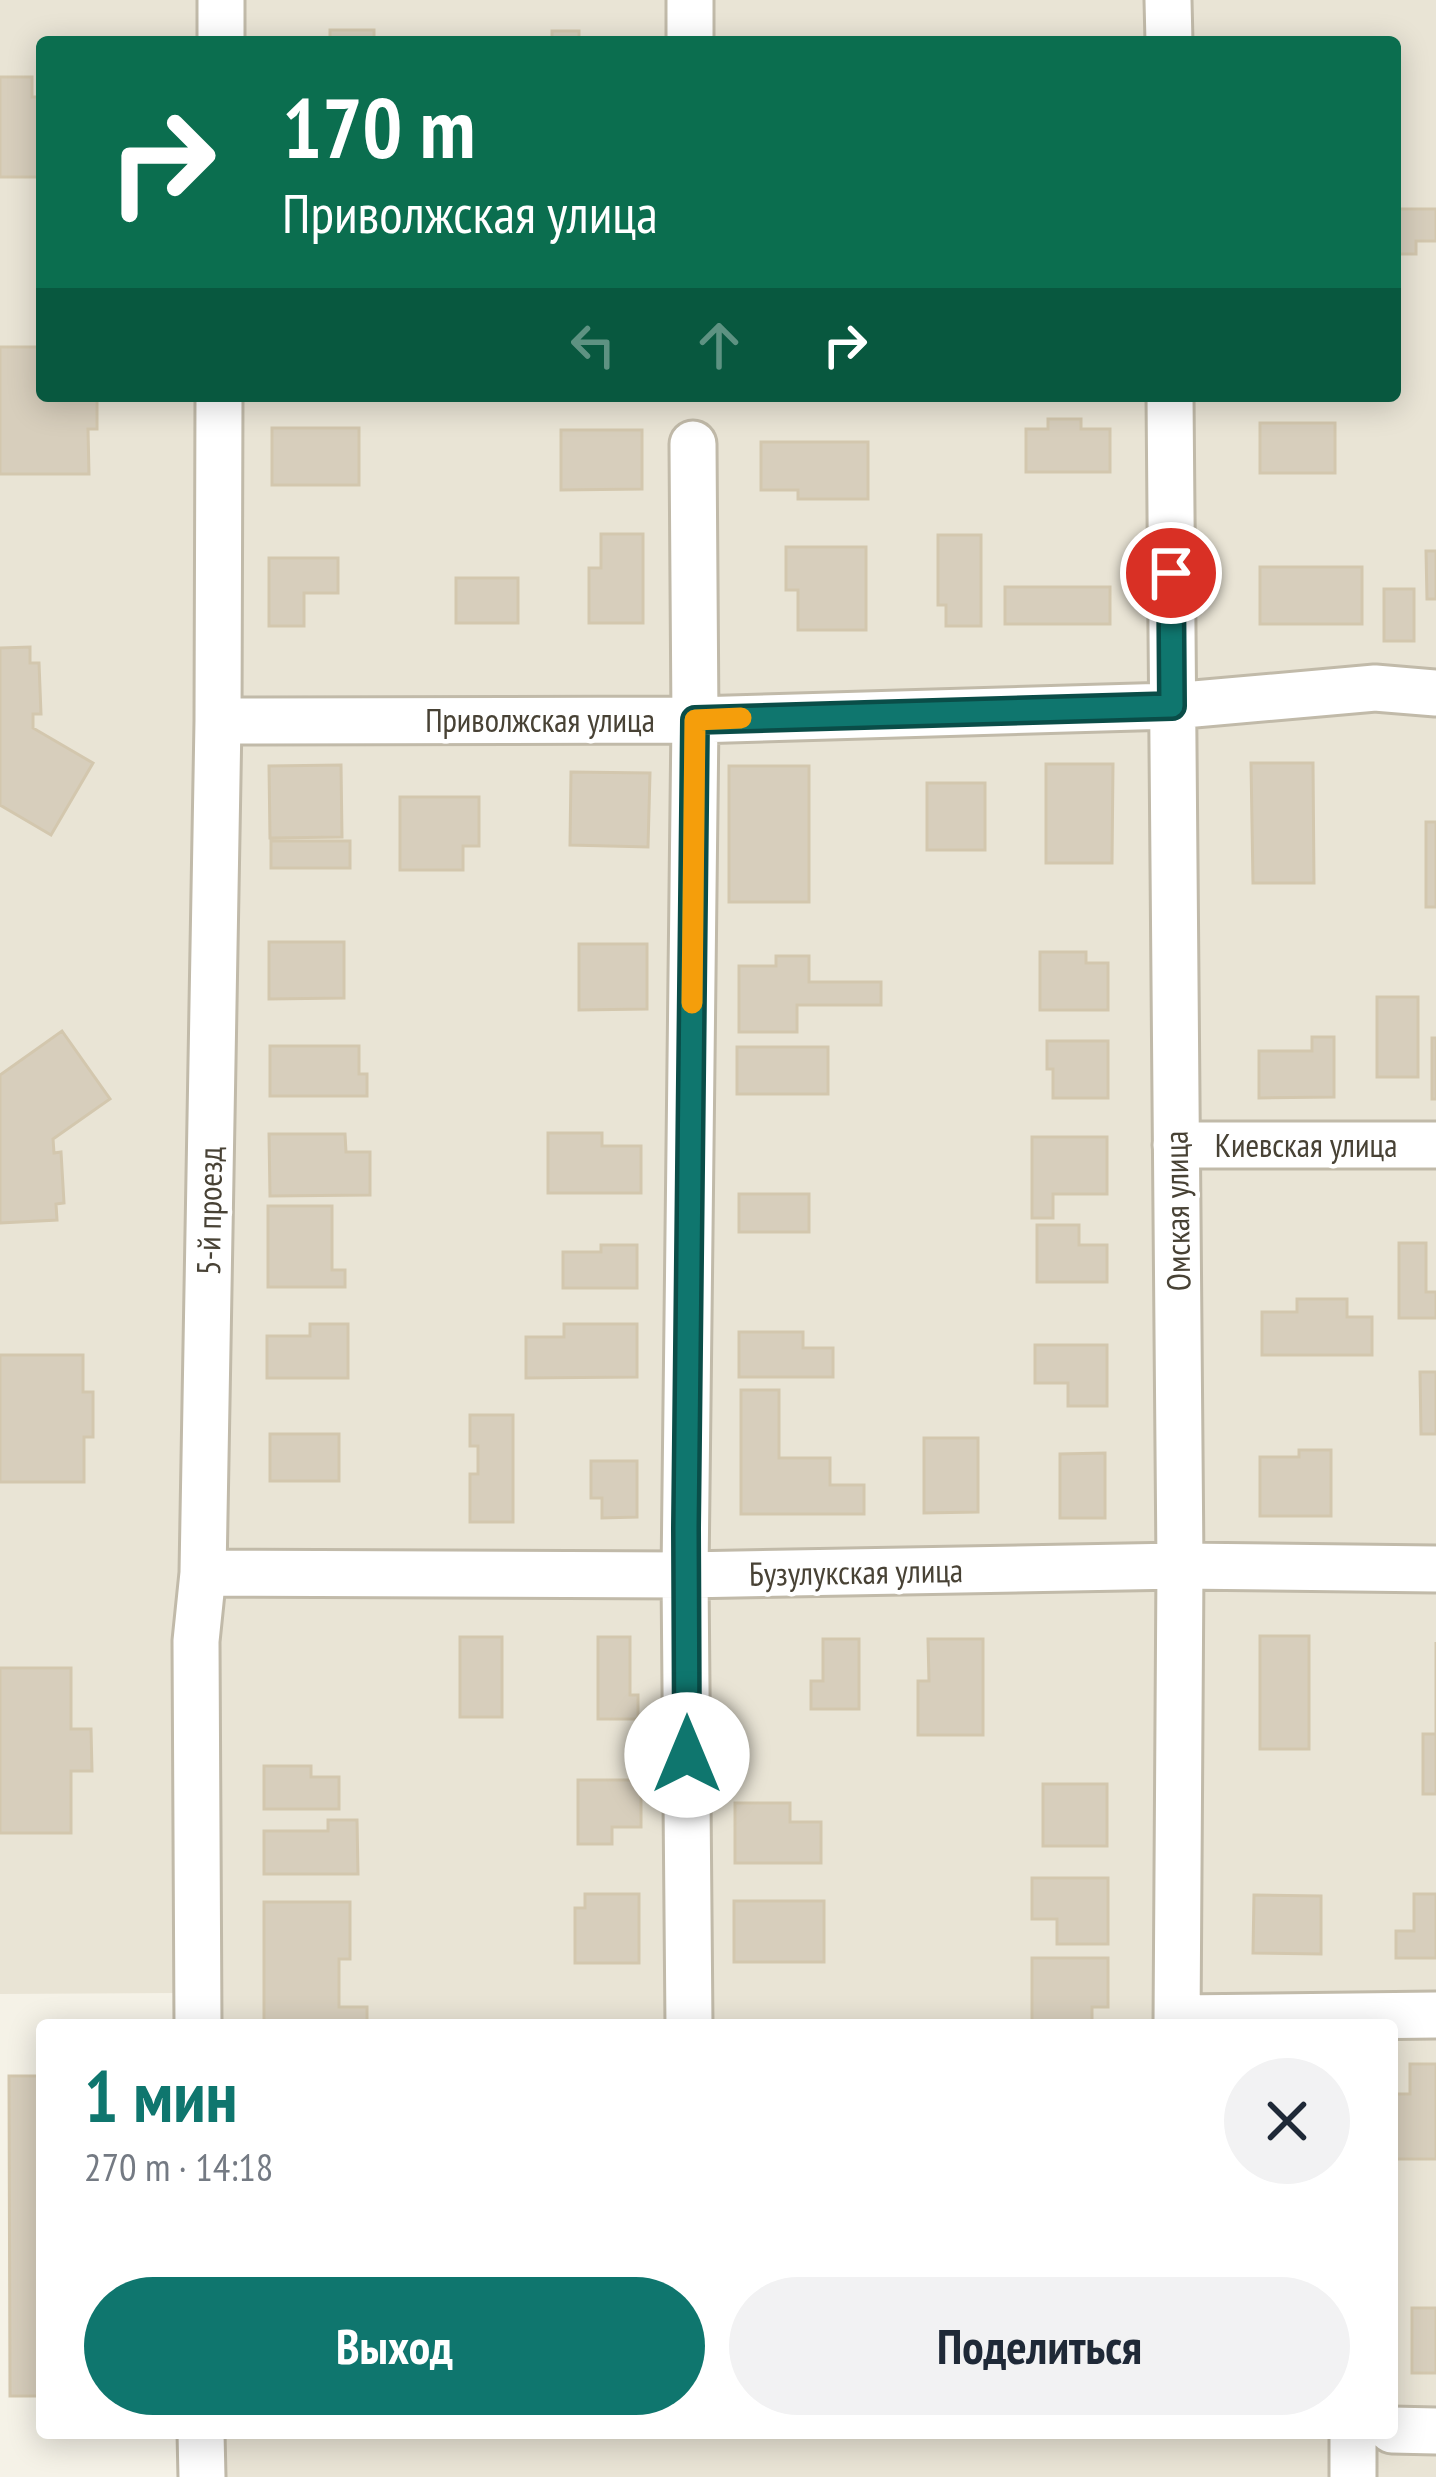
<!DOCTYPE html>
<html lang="ru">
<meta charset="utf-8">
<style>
:root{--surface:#fff;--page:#f2f2f3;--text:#1f2937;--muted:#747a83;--accent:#0f766e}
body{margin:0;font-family:"PT Sans Narrow",sans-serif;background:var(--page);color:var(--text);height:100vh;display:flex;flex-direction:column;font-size:45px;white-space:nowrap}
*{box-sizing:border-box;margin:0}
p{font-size:39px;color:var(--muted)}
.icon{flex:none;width:66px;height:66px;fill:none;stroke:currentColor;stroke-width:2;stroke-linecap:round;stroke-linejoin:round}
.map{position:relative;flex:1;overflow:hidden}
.sheet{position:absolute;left:36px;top:2019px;width:1362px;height:420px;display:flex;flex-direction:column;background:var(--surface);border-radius:12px;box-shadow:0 6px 30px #0003}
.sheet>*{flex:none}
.hud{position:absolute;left:36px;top:36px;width:1365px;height:366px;border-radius:12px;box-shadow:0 6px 30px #0003;background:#0b6e4f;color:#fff;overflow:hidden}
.pin{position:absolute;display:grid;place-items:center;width:102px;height:102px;color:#fff;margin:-51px;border:6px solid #fff;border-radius:50%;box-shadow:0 3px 12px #0007}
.me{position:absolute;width:132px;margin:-66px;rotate:0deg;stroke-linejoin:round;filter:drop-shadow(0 0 9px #0008)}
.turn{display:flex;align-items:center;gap:42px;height:252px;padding:0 48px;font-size:54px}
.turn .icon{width:156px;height:156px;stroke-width:2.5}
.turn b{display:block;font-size:84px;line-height:102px}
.lanes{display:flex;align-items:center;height:114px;padding:0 48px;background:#0003;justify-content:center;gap:60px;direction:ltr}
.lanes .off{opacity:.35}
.round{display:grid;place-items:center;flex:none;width:126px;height:126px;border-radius:63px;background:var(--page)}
.headline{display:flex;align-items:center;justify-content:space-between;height:204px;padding:0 48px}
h1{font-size:72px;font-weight:600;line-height:90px;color:var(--accent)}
.action{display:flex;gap:24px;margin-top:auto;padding:24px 48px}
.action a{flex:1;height:138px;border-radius:72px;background:var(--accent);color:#fff;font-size:48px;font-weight:600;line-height:138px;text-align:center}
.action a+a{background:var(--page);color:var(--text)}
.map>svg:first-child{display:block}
.residential{fill:#e9e4d5;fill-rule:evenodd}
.building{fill:#d7cebc;stroke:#d3c7ae;stroke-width:3}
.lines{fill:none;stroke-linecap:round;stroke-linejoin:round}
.minor-casing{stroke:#c1baa9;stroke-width:51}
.minor{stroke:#fff;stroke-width:45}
.route-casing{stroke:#0a4d48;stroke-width:30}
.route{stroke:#0f766e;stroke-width:21}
.slow{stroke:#f59e0b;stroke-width:21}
.labels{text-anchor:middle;stroke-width:9;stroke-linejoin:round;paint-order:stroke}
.street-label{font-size:33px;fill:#484235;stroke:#fff}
</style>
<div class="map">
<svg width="1436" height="2477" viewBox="0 0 1436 2477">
<rect width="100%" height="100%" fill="#f5f2e7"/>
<path class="residential" d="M 0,0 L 1436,0 L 1436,2477 L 180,2477 L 179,2433 L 1392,2433 L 1392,2025 L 177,2025 L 176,1993 L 0,1994 ZM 42,42 L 1395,42 L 1395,396 L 42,396 Z"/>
<path class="building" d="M 330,30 L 374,30 L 374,42 L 290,42 L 330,40 Z
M 552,31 L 579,31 L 579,42 L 552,42 Z
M 0,77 L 32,77 L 32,97 L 42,97 L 42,177 L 0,177 Z
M 1395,209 L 1436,209 L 1436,241 L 1416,241 L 1416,254 L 1395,254 Z
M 0,347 L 42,347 L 42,396 L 97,396 L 97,429 L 88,429 L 89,474 L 0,474 Z
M 1048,419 L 1081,419 L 1081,429 L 1110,429 L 1110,472 L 1026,472 L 1026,429 L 1048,429 Z
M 1260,423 L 1335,423 L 1335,473 L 1260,473 Z
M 272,428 L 359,428 L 359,485 L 272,485 Z
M 561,430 L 642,430 L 642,489 L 561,490 Z
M 761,442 L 868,442 L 868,499 L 798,499 L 798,490 L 761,490 Z
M 601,534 L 643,534 L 643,623 L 589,623 L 589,568 L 601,568 Z
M 938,535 L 981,535 L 981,626 L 946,626 L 946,605 L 938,605 Z
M 786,547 L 866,547 L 866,630 L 798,630 L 798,590 L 786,590 Z
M 1426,551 L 1436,551 L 1436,599 L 1427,599 Z
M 269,558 L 338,558 L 338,593 L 304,593 L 304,626 L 269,626 Z
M 1260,567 L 1362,567 L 1362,624 L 1260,624 Z
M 456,578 L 518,578 L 518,623 L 456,623 Z
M 1005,587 L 1110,587 L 1110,624 L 1005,624 Z
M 1384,589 L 1414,589 L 1414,641 L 1384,641 Z
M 30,647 L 30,663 L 39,663 L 41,714 L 33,714 L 33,728 L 93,763 L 51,835 L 0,805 L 0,648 Z
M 1251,763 L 1313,763 L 1314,883 L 1253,883 Z
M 1046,764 L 1113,764 L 1112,863 L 1046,863 Z
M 341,765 L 342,837 L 270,838 L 269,766 Z
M 729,766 L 809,766 L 809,902 L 729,902 Z
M 571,772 L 650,773 L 648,847 L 570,845 Z
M 927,783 L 985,783 L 985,850 L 927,850 Z
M 400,797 L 479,797 L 479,846 L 463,846 L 463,870 L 400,870 Z
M 1426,822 L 1436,822 L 1436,907 L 1426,907 Z
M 271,841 L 350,841 L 350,868 L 271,868 Z
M 269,942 L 344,942 L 344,998 L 269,999 Z
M 579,944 L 647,944 L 647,1009 L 579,1010 Z
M 1040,952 L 1086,952 L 1086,963 L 1108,963 L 1108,1010 L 1040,1010 Z
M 776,956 L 809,956 L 809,982 L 881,982 L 881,1005 L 797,1005 L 797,1032 L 739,1032 L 739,966 L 776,966 Z
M 1377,997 L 1418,997 L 1418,1077 L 1377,1077 Z
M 62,1031 L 110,1099 L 53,1139 L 54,1153 L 61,1152 L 64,1203 L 56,1204 L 57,1220 L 0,1223 L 0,1075 Z
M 1312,1037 L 1334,1037 L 1334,1097 L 1259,1098 L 1259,1051 L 1312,1051 Z
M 1432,1038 L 1436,1038 L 1436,1099 L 1432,1099 Z
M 1047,1041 L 1108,1041 L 1108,1098 L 1053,1098 L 1053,1069 L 1047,1069 Z
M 270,1046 L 359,1046 L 359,1074 L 367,1074 L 367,1096 L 270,1096 Z
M 737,1047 L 828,1047 L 828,1094 L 737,1094 Z
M 548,1133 L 602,1133 L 602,1146 L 641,1146 L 641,1193 L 548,1193 Z
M 269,1134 L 345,1134 L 346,1152 L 370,1152 L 370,1195 L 270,1196 Z
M 1032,1137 L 1107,1137 L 1107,1194 L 1053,1194 L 1053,1218 L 1032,1218 Z
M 739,1194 L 809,1194 L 809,1232 L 739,1232 Z
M 268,1206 L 332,1206 L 332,1270 L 345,1270 L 345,1287 L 268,1287 Z
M 1037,1225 L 1079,1225 L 1079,1245 L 1107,1245 L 1107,1282 L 1037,1282 Z
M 1399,1243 L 1426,1243 L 1426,1292 L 1436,1292 L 1436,1318 L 1399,1318 Z
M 601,1245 L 637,1245 L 637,1288 L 563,1288 L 563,1252 L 601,1252 Z
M 1297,1299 L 1347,1299 L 1347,1317 L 1372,1317 L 1372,1355 L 1262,1355 L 1262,1312 L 1297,1312 Z
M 310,1324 L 348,1324 L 348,1378 L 267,1378 L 267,1336 L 310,1336 Z
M 564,1324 L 637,1324 L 637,1377 L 526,1378 L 526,1337 L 564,1337 Z
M 739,1332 L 803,1332 L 803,1348 L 833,1348 L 833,1377 L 739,1377 Z
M 1035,1345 L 1107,1345 L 1107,1406 L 1068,1406 L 1068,1383 L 1035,1383 Z
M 0,1355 L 83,1355 L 83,1392 L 93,1392 L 93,1437 L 84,1437 L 84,1482 L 0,1482 Z
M 1420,1372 L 1436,1372 L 1436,1434 L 1421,1434 Z
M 741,1390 L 779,1390 L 779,1458 L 830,1458 L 830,1485 L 864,1485 L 864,1514 L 741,1514 Z
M 470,1415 L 513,1415 L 513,1522 L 470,1522 L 470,1474 L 478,1474 L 478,1446 L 470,1446 Z
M 270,1434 L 339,1434 L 339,1481 L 270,1481 Z
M 924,1438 L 978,1438 L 978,1512 L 924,1513 Z
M 1299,1450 L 1331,1450 L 1331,1516 L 1260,1516 L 1260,1457 L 1299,1457 Z
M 1105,1453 L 1105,1518 L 1060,1518 L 1060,1454 Z
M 591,1461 L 637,1461 L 637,1517 L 602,1518 L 602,1498 L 591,1498 Z
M 1260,1636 L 1309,1636 L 1309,1749 L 1260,1749 Z
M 460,1637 L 502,1637 L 502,1717 L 460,1717 Z
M 598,1637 L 630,1637 L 630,1695 L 638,1695 L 638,1719 L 598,1719 Z
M 823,1639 L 859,1639 L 859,1709 L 811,1709 L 811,1681 L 823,1681 Z
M 928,1639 L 983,1639 L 983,1735 L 918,1735 L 918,1681 L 929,1681 Z
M 1436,1642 L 1436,1794 L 1423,1794 L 1423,1734 L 1436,1734 Z
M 0,1668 L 71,1668 L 71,1729 L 91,1729 L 92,1771 L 71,1771 L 71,1833 L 0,1833 Z
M 264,1766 L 311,1766 L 311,1777 L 339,1777 L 339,1809 L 264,1809 Z
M 578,1780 L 641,1780 L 641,1827 L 612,1827 L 612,1844 L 578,1844 Z
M 1043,1784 L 1107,1784 L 1107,1846 L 1043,1846 Z
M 735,1803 L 790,1803 L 790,1822 L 821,1822 L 821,1863 L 735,1863 Z
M 328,1820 L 357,1820 L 358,1874 L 264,1874 L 264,1831 L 328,1831 Z
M 1032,1878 L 1108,1878 L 1108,1944 L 1057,1944 L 1057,1919 L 1032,1919 Z
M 585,1894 L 639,1894 L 639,1963 L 575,1963 L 575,1908 L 585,1908 Z
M 1414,1894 L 1436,1894 L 1436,1958 L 1396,1958 L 1396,1931 L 1414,1931 Z
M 1254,1895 L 1321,1896 L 1321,1954 L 1253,1953 Z
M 734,1901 L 824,1901 L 824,1962 L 734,1962 Z
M 264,1902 L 350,1902 L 350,1959 L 339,1959 L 339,2007 L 367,2007 L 367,2025 L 264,2025 Z
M 1032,1958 L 1108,1958 L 1108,2007 L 1092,2007 L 1092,2025 L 1032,2025 Z
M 1410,2064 L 1436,2064 L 1436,2159 L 1393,2159 L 1392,2094 L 1410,2094 Z
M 9,2076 L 42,2076 L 42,2396 L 10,2396 Z
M 1412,2308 L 1436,2308 L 1436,2373 L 1412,2373 Z"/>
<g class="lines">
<g class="minor-casing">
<path id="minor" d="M 690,0 L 690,42
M 1168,0 L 1169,42
M 221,42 L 221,0
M 1170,396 L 1180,1566 L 1177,2025
M 218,721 L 695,720 L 1172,706 L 1375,688 L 1436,693
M 1176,1145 L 1436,1145
M 203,1573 L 685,1575 L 1180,1566 L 1436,1569
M 1177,2018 L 1436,2015
M 198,2025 L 196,1641 L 203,1573 L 218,721 L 219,396
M 689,2025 L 685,1575 L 695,720 L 693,444
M 1392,2430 L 1436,2431
M 201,2433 L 202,2477
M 1353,2433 L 1353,2477"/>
</g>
<use href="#minor" class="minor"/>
</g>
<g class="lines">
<g class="route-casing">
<path id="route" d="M 687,1755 L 686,1528 L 695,720 L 1172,706 L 1171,573"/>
</g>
<use href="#route" class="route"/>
<path class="slow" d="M 692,1003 L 695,720 L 741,718"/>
</g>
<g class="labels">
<g class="street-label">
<text x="540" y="732">Приволжская улица</text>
<text x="1306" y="1157">Киевская улица</text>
<text transform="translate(209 1211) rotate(-89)" y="12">5-й проезд</text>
<text transform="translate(1177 1211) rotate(-91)" y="12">Омская улица</text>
<text transform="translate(856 1572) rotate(-1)" y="12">Бузулукская улица</text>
</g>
</g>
</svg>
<div class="pin" style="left:1171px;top:573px;background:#d93025"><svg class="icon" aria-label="arrive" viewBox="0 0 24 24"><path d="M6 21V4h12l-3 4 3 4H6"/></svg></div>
<svg class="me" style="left:687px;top:1755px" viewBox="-20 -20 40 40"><circle r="19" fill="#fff"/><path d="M0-13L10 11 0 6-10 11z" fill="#0f766e"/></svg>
<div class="hud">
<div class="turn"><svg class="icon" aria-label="right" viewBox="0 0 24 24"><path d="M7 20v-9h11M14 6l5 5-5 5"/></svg><div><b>170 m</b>Приволжская улица</div></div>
<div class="lanes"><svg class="icon off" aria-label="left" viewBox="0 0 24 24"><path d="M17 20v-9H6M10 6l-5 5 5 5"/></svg><svg class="icon off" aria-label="ahead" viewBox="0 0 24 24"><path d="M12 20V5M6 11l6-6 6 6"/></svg><svg class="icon" aria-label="right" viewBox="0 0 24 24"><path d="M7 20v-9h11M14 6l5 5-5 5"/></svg></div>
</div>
<section class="sheet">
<div class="headline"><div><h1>1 мин</h1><p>270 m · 14:18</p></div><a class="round"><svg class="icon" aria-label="close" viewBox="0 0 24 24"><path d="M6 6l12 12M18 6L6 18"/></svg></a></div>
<div class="action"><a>Выход</a><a>Поделиться</a></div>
</section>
</div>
